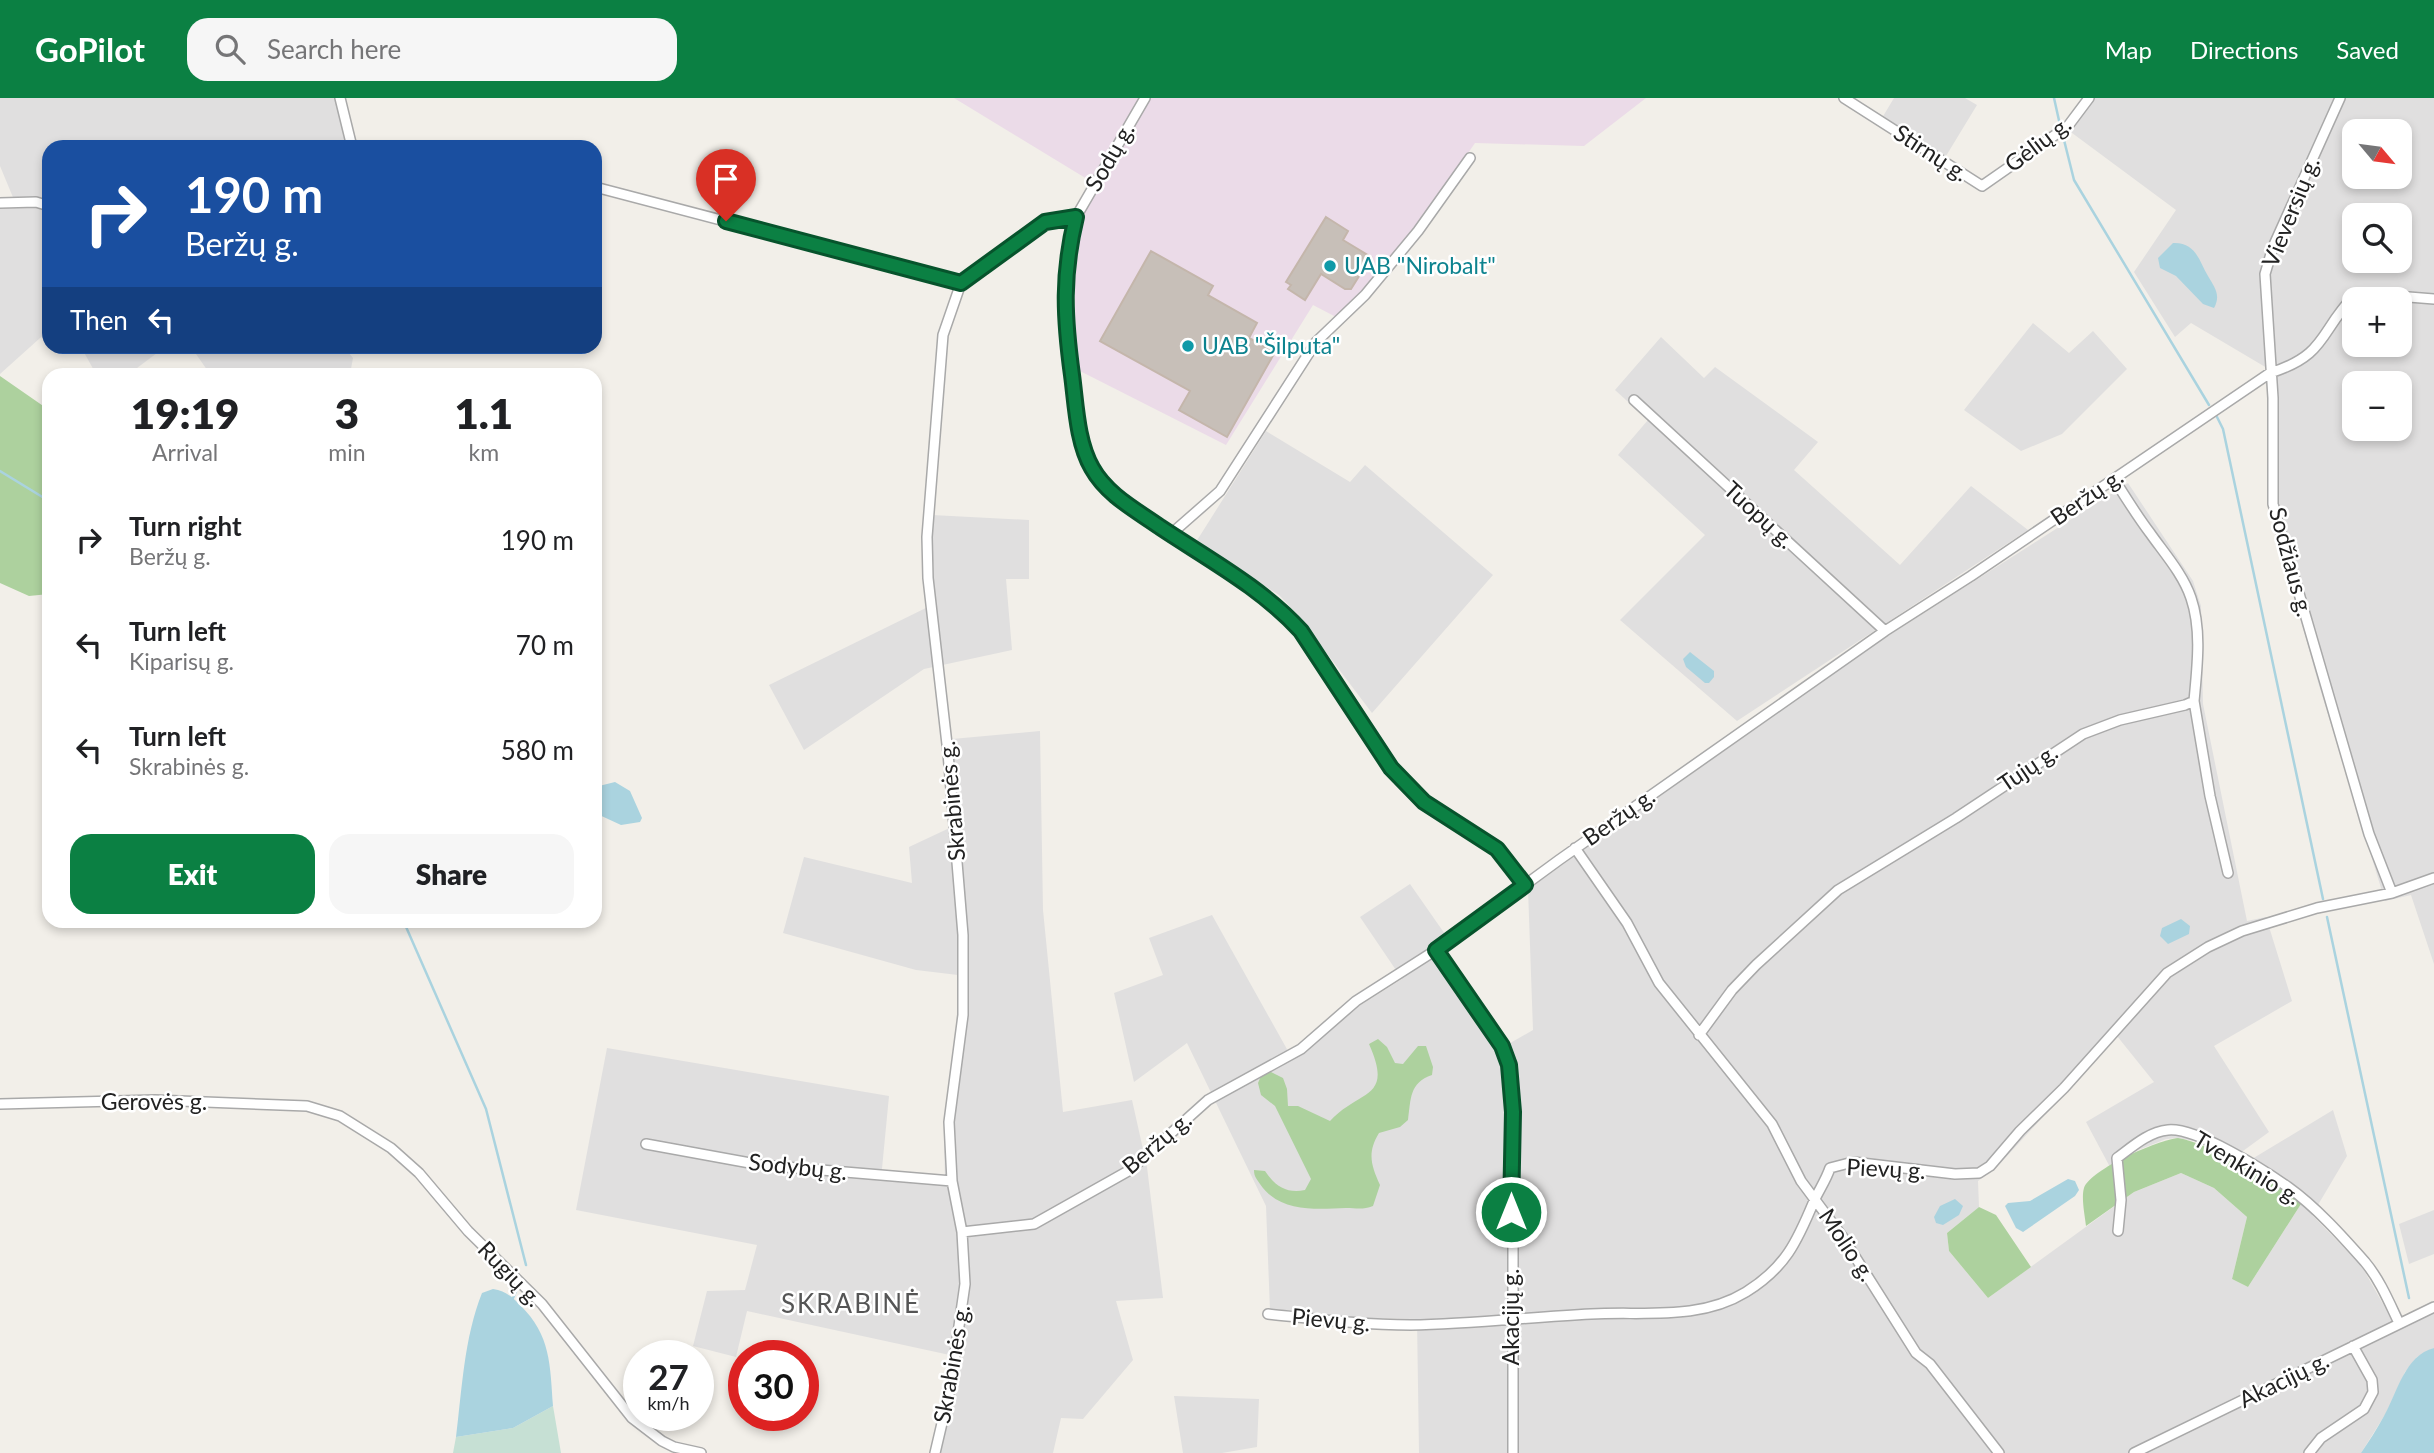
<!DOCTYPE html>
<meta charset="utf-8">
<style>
:root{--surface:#fff;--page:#f6f6f6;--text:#202124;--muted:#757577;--accent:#0b8043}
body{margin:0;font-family:Lato,sans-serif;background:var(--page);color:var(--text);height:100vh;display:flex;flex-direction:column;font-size:26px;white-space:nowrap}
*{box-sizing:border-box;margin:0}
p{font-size:23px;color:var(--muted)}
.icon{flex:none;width:38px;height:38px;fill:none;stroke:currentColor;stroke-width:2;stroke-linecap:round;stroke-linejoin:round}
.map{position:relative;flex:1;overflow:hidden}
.panel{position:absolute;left:42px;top:270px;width:560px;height:560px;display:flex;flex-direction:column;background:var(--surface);border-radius:21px;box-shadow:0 4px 10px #0003}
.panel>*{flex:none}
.guide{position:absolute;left:42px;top:42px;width:560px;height:214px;border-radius:21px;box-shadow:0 4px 10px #0003;background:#1a4fa0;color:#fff;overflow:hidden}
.needle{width:46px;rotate:119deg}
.buttons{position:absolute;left:2342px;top:21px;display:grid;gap:14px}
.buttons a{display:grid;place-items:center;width:70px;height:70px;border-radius:14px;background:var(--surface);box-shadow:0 4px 10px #0003;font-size:35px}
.speed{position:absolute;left:623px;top:1242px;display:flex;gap:14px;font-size:35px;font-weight:700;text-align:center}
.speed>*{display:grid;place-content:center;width:91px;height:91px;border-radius:50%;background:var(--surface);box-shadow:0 4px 10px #0003;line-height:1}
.speed small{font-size:18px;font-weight:400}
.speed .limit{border:10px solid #d22;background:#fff;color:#111}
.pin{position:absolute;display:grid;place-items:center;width:60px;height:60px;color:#fff;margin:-72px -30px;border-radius:50% 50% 50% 0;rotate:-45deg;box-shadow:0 0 7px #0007}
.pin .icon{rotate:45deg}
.me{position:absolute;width:77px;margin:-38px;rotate:0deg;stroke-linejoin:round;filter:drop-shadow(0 0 5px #0008)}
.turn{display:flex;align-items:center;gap:24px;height:147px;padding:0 28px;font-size:32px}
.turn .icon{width:91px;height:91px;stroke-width:2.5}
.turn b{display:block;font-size:49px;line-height:60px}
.then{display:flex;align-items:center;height:66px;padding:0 28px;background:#0003;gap:14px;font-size:26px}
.eta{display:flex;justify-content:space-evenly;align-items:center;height:119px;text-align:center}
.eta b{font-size:42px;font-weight:800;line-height:49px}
.button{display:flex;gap:14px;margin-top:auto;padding:14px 28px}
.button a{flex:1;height:80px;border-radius:21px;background:var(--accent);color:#fff;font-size:28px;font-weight:800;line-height:80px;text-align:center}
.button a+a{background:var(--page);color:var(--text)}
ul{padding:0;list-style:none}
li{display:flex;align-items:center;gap:21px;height:105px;padding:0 28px}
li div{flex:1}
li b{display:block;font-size:26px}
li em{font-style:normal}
header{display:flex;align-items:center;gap:42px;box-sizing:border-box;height:98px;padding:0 35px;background:var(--accent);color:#fff}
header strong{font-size:33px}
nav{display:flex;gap:38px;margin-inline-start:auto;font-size:24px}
.search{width:490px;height:63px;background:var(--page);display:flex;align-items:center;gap:18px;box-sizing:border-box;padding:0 24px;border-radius:21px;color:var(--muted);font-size:26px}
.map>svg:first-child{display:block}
.residential{fill:#e0dfdf;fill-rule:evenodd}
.industrial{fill:#ebdbe8}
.forest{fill:#add19e}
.wetland{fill:#c6e0d4}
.water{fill:#aad3df}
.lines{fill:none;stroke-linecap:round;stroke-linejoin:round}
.stream{stroke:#aad3df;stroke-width:2.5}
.building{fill:#c7bfb8;stroke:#c4b6ab;stroke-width:2}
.street-casing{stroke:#a9a9a9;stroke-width:12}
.street{stroke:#fff;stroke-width:9}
.route-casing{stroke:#07532c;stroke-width:18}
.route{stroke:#0b8043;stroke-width:12}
.culture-dot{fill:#0f9aa8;stroke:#fff;stroke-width:2.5}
.labels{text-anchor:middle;stroke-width:5;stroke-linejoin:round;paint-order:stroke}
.street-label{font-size:23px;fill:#222;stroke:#fff}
.culture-label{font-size:23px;fill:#0d838f;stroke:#fff;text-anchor:start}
.quarter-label{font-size:26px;letter-spacing:2px;fill:#555;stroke:#fff}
</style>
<header>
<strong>GoPilot</strong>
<div class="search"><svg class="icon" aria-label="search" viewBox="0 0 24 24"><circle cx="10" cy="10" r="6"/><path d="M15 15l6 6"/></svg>Search here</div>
<nav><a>Map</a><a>Directions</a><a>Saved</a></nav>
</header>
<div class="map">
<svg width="2434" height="1355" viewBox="0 0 2434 1355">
<rect width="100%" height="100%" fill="#f2efe9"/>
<path class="residential" d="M 0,0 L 345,0 L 356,49 L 49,49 L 49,232 L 0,276 L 0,111 L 17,109 L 0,68 Z
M 1894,0 L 1965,0 L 1977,7 L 1946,58 L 1882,20 Z
M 2086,0 L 2434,0 L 2434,866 L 2411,797 L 2385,803 L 2318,584 L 2270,411 L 2267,382 L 2267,270 L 2191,225 L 2175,239 L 2134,174 L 2176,112 L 2064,29 ZM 2354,33 L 2399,33 L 2399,79 L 2354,79 ZM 2354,117 L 2399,117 L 2399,163 L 2354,163 ZM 2354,201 L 2399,201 L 2399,247 L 2354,247 ZM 2354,285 L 2399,285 L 2399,331 L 2354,331 Z
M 2033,225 L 2069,255 L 2093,233 L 2127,271 L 2062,336 L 2021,353 L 1964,312 Z
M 1661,239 L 1704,280 L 1715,269 L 1818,344 L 1794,372 L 1900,467 L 1971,388 L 2028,432 L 1737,623 L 1620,522 L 1705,437 L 1618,357 L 1648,322 L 1615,292 Z
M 81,249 L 165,249 L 129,276 L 96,276 Z
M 191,249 L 344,249 L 353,260 L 350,276 L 210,276 Z
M 1266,333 L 1350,384 L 1365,367 L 1493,477 L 1372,615 L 1297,516 L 1279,497 L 1196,444 Z
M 2128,385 L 2193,483 L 2201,508 L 2203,606 L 2247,823 L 2266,819 L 2292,903 L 2214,948 L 2269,1034 L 2232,1061 L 2194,1043 L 2178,1040 L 2166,1041 L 2136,1053 L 2110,1069 L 2086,1024 L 2154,984 L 2117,938 L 1997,1069 L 1978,1083 L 1979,1109 L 1947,1135 L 1949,1153 L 1988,1200 L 2134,1094 L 2181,1075 L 2214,1090 L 2247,1119 L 2232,1181 L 2248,1189 L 2301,1106 L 2287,1094 L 2242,1067 L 2333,1012 L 2347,1058 L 2312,1117 L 2361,1167 L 2396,1229 L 2434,1213 L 2434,1250 L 2417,1259 L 2405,1274 L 2386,1315 L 2361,1355 L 1419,1355 L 1417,1221 L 1356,1220 L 1270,1213 L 1266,1108 L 1187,945 L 1134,984 L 1114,895 L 1163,877 L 1149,840 L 1212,817 L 1288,953 L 1402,881 L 1360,819 L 1410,786 L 1447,839 L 1430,853 L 1498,952 L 1533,932 L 1528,791 L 1877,545 Z
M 932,417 L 1029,422 L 1029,481 L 1006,481 L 1012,552 L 924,571 L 804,652 L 769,587 L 934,506 Z
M 1040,633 L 1043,812 L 1063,1014 L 1132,1002 L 1147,1069 L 1163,1200 L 1116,1203 L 1133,1262 L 1083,1321 L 1061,1320 L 1053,1355 L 938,1355 L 959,1259 L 747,1213 L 736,1259 L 693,1248 L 707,1193 L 745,1192 L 757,1147 L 576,1112 L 607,950 L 889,998 L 881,1081 L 945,1087 L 944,1036 L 956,947 L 958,877 L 916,872 L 783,835 L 804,759 L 912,785 L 909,749 L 958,726 L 952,641 Z
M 2434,1112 L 2434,1156 L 2409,1166 L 2399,1126 Z
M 1174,1298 L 1259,1301 L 1257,1349 L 1222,1355 L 1183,1355 Z"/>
<path class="industrial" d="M 954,0 L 1140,0 L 1092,84 Z
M 1151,0 L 1646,0 L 1584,48 L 1475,45 L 1415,132 L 1363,194 L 1336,219 L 1313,207 L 1226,347 L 1076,271 L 1074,133 Z"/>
<path class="forest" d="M 0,278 L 49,312 L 49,496 L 29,498 L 0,485 Z
M 1378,941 L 1387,949 L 1395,965 L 1403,966 L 1418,948 L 1426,948 L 1433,969 L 1432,977 C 1409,985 1411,1001 1408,1022 L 1400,1029 L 1379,1035 C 1367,1055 1371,1067 1380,1087 L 1373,1108 C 1363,1112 1356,1110 1346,1110 C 1316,1111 1280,1115 1260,1086 C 1257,1081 1254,1079 1254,1072 L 1265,1073 C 1275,1088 1287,1096 1305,1092 L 1311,1081 L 1275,1008 L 1261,997 L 1258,985 L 1261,978 L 1271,974 L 1283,980 L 1287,991 L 1288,1008 L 1298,1008 L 1330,1023 C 1360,991 1394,1002 1369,946 Z
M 2178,1040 C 2215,1047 2272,1081 2301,1106 L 2248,1189 L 2232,1181 L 2247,1119 L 2214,1090 L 2181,1075 L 2134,1094 L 2086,1128 C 2085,1118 2081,1100 2084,1090 C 2091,1071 2158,1042 2178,1040 Z
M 1979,1109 L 1996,1117 L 2031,1169 L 1988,1200 L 1949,1153 L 1947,1135 Z"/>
<path class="wetland" d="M 553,1308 L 561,1355 L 453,1355 L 456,1339 L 513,1330 Z"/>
<path class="water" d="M 2173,145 C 2196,144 2199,163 2208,178 C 2215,190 2221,197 2214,210 L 2203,206 L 2176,178 L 2160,170 L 2158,160 Z
M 1690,554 L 1714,573 L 1714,579 L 1709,585 L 1705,585 L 1686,569 L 1683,561 Z
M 615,684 L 630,693 L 642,720 L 640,724 L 621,727 L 595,715 L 595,689 Z
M 2181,821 L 2190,828 L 2189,836 L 2168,846 L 2160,838 L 2162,830 Z
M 2068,1081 L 2075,1083 L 2079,1092 L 2075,1098 L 2023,1134 L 2016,1130 L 2005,1108 L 2008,1105 L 2030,1103 Z
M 1955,1101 L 1963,1108 L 1959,1117 L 1943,1127 L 1936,1125 L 1934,1119 L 1940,1108 Z
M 493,1191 C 505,1193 511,1198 520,1207 C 551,1237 550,1267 553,1308 L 513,1330 L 456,1339 C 462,1292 464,1240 482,1195 Z
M 2434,1250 L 2434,1355 L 2361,1355 C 2369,1343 2377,1331 2384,1318 C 2397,1295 2405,1257 2434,1250 Z"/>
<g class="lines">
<path class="stream" d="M 2054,0 L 2060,27
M 2063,38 L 2074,82 L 2209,307
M 2217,319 L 2223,331 L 2323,801
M 0,373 L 49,403
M 2327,819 L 2409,1200
M 403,822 L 486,1011 L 526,1167
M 513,1200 L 516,1193"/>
</g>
<path class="building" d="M 1326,119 L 1348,133 L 1343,142 L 1371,159 L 1351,191 L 1345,191 L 1321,176 L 1305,202 L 1288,191 L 1291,187 L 1286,184 Z
M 1151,153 L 1213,188 L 1208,197 L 1257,225 L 1249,240 L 1275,254 L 1227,339 L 1179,312 L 1190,293 L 1100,243 Z"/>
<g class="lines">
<g class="street-casing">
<path id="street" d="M 340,0 L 352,49
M 1145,0 L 1076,119 L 1068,152 L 1064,188 L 1070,263 L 1079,328 L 1089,364 L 1105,389 L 1126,406 L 1252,490 L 1285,515 L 1301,533 L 1391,670 L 1424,704 L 1497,751 L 1525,787
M 1844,0 L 1982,88 L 2068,28 L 2089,0
M 2340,0 L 2273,149 L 2265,176 L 2273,300 L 2273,406 L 2369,736 L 2392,795
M 404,49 L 441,49
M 595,89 L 961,185
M 0,105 L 36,104 L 49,108
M 1634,302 L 1885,533
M 1171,436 L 1220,393 L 1316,244 L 1365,197 L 1418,133 L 1470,60
M 2194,603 L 2210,698 L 2228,775
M 1575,750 L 1627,825 L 1659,885 L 1772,1026 L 1801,1083 L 1842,1138 L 1916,1255 L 1930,1266 L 1999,1355
M 1436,852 L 1502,948 L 1509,967 L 1513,1014 L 1513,1355
M 1699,937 L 1732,892 L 1756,867 L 1838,792 L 1956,720 L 2083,636 L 2120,622 L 2185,607 L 2194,603 C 2197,570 2202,532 2191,500 C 2183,476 2164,455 2150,435 C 2137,418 2126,400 2114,381
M 0,1006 L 155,1002 L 307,1008 L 340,1018 L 391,1050 L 419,1075 L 468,1133 L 542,1206 L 632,1320 L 662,1343 L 674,1349 L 701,1355
M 646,1046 L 761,1067 L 952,1083
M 2118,1133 L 2121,1102 L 2117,1060 C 2132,1049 2148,1034 2168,1032 C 2196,1029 2264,1072 2288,1089 C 2316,1109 2342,1138 2365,1164 C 2380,1182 2389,1204 2399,1225
M 962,1134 L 1034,1126 L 1130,1072 L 1208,1002 L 1301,951 L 1356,903 L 1436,852 L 1559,762 L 1885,533 L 1971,478 L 2270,275 C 2327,257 2319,234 2354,198 L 2359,195 L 2434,201
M 1268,1216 C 1316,1221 1363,1227 1411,1227 C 1471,1226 1531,1219 1591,1216 C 1643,1213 1699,1223 1746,1194 C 1785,1170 1797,1144 1814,1103 C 1819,1092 1826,1082 1830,1070 L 1853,1064 L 1955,1076 L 1979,1075 L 1990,1068 L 2020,1033 L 2064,990 L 2167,875 L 2208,849 L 2242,833 L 2317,810 L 2392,795 L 2434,780
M 935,1355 L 950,1291 L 965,1186 L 962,1134 L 952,1083 L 949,1024 L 963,917 L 963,837 L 948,655 L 928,480 L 927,439 L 943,237 L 961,185 L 1045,124 L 1076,119
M 2134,1355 L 2434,1209
M 2309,1355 L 2321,1340 L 2364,1311 L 2373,1294 L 2372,1282 L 2353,1248"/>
</g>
<use href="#street" class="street"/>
</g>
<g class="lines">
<g class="route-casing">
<path id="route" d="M 726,123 L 961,185 L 1045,124 L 1076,119 C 1062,177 1064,218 1072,277 C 1076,307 1077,344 1092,370 C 1107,397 1136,412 1160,429 C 1208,461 1262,490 1301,533 L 1391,670 L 1424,704 L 1497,751 L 1525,787 L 1436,852 L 1502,948 L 1509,967 L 1513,1014 L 1511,1114"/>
</g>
<use href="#route" class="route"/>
</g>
<g class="culture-dot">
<circle cx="1330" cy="168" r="7"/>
<circle cx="1188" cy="248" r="7"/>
</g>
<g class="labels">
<g class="street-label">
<text transform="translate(2038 46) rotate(-37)" y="8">Gėlių g.</text>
<text transform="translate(1931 55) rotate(33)" y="8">Stirnų g.</text>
<text transform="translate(1110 59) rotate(-60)" y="8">Sodų g.</text>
<text transform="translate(2291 114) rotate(-68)" y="8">Vieversių g.</text>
<text transform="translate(2087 399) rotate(-34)" y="8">Beržų g.</text>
<text transform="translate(1759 417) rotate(43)" y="8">Tuopų g.</text>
<text transform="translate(2291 464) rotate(75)" y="8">Sodžiaus g.</text>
<text transform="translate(2028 670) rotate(-34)" y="8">Tujų g.</text>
<text transform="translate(952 703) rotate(-95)" y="8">Skrabinės g.</text>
<text transform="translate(1619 719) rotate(-35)" y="8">Beržų g.</text>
<text x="154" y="1012">Gerovės g.</text>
<text transform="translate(1157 1045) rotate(-40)" y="8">Beržų g.</text>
<text transform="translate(798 1069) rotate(6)" y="8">Sodybų g.</text>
<text transform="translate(2247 1070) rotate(31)" y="8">Tvenkinio g.</text>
<text transform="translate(1886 1071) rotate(3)" y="8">Pievų g.</text>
<text transform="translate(1847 1147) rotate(56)" y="8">Molio g.</text>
<text transform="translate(510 1176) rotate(46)" y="8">Rugių g.</text>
<text transform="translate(1511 1219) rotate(-90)" y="8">Akacijų g.</text>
<text transform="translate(1331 1222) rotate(5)" y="8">Pievų g.</text>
<text transform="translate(952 1266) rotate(-80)" y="8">Skrabinės g.</text>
<text transform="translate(2284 1282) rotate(-26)" y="8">Akacijų g.</text>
</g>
<g class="culture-label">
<text x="1344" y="176">UAB "Nirobalt"</text>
<text x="1202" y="256">UAB "Šilputa"</text>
</g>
<g class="quarter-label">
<text x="851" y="1215">SKRABINĖ</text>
</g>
</g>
</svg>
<div class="buttons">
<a><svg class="needle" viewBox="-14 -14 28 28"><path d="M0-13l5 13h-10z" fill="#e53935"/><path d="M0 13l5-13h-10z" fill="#757577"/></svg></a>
<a><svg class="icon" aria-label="search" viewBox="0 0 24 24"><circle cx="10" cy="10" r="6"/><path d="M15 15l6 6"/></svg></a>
<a>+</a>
<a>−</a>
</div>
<div class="speed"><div>27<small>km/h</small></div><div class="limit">30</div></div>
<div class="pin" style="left:726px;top:123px;background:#d93025"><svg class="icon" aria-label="arrive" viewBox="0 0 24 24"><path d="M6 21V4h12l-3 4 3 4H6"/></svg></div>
<svg class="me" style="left:1511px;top:1114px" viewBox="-20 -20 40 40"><circle r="17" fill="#0b8043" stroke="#fff" stroke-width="3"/><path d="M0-11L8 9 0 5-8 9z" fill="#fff"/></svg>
<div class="guide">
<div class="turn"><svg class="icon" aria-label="right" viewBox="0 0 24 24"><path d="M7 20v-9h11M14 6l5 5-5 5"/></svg><div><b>190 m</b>Beržų g.</div></div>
<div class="then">Then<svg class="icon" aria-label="left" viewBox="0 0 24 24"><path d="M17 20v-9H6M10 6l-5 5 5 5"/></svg></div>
</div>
<section class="panel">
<div class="eta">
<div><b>19:19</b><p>Arrival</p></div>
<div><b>3</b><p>min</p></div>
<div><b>1.1</b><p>km</p></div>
</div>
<ul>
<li><svg class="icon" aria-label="right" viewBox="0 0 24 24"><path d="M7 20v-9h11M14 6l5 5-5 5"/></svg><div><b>Turn right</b><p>Beržų g.</p></div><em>190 m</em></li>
<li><svg class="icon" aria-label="left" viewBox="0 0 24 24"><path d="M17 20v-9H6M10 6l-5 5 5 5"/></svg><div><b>Turn left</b><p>Kiparisų g.</p></div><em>70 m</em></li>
<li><svg class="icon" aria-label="left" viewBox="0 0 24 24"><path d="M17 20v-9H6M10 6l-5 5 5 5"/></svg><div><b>Turn left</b><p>Skrabinės g.</p></div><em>580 m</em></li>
</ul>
<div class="button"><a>Exit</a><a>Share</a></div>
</section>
</div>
